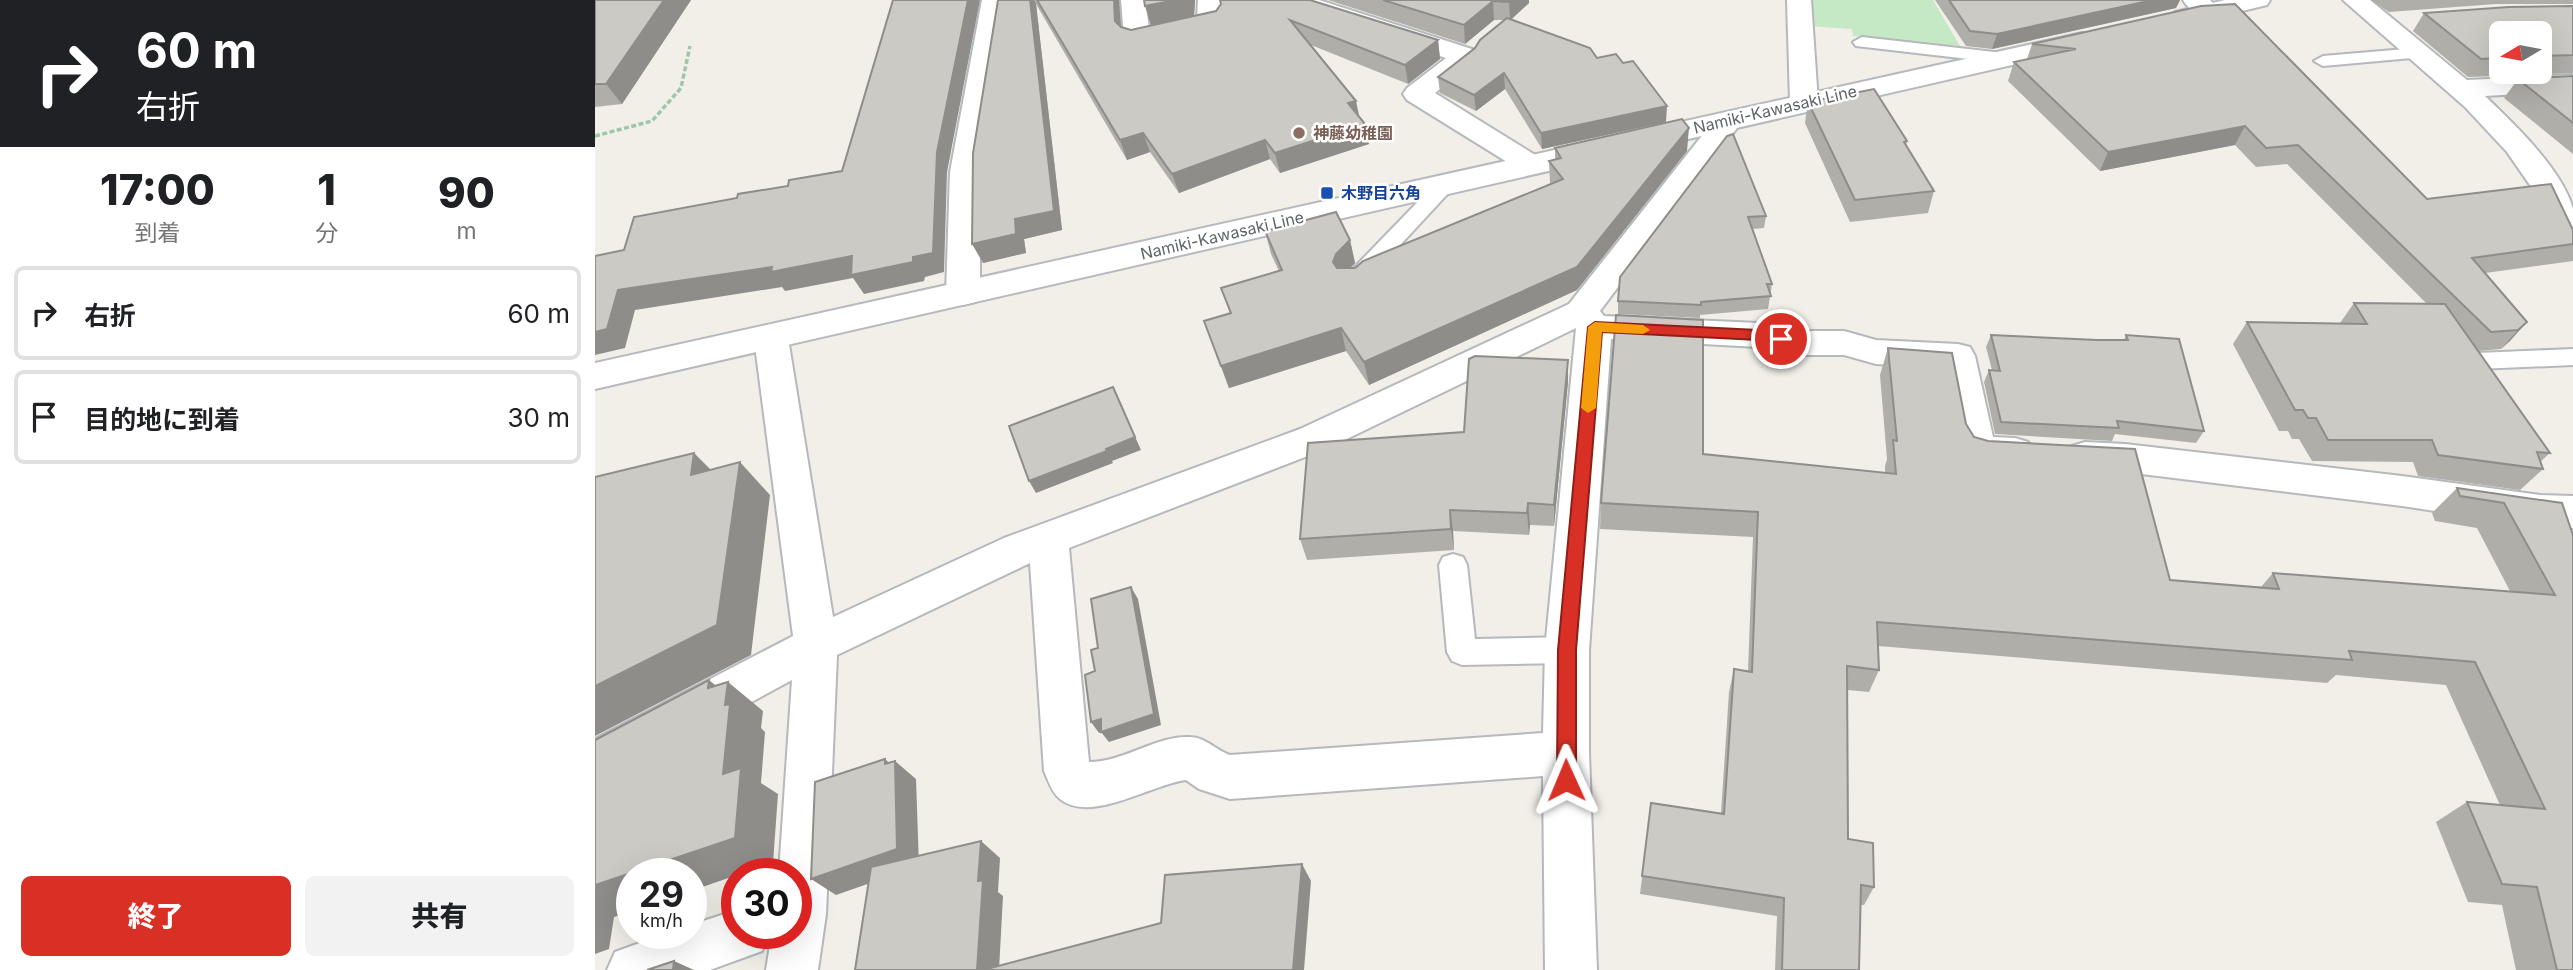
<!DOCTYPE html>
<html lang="ja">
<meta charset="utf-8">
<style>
:root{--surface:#fff;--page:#f2f2f2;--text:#202124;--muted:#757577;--line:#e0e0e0;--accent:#d93025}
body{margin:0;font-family:Inter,"Noto Sans JP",sans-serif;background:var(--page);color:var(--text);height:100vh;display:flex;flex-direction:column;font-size:26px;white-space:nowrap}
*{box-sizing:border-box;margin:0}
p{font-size:23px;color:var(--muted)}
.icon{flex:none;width:38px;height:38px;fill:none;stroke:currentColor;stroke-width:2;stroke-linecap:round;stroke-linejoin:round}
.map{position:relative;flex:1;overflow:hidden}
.side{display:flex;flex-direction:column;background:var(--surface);width:595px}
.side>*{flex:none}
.banner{background:#202124;color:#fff;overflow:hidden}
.needle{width:46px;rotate:260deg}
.tools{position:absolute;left:1894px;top:21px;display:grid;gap:14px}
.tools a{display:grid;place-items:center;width:63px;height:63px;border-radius:10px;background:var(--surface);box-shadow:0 7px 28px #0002;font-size:35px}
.speed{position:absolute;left:21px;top:858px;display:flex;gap:14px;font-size:35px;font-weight:700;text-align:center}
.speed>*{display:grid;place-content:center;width:91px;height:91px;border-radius:50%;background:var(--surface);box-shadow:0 7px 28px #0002;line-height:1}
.speed small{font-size:18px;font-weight:400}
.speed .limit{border:10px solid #d22;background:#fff;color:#111}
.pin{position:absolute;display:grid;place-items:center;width:60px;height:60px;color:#fff;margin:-30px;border:4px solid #fff;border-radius:50%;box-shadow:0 2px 7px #0007}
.me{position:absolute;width:77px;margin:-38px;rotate:359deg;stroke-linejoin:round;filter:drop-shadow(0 0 5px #0008)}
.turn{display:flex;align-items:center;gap:24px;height:147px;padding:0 21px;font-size:32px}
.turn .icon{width:91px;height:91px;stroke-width:2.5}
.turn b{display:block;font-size:49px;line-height:60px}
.eta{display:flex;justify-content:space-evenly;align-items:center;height:119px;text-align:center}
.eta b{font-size:42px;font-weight:800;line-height:49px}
.primary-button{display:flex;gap:14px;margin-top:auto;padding:14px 21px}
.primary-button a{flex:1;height:80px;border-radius:10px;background:var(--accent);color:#fff;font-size:28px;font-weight:800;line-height:80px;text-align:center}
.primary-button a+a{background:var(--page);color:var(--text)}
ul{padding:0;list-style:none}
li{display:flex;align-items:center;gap:21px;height:94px;margin:0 14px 10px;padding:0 7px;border:4px solid var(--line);border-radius:10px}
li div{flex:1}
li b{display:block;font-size:26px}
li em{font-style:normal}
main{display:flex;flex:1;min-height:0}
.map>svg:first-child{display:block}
.green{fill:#c5e8c5}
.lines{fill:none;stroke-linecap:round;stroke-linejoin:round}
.service-casing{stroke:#b5b8bc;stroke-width:4}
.minor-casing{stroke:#b5b8bc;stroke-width:4}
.secondary-casing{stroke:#b6babf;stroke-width:4}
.path{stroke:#9cc7a9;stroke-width:3.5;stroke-dasharray:5 2.5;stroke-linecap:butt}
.service{fill:#fff;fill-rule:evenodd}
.minor{fill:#fff;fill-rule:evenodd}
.secondary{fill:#fff;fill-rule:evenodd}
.wall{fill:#afaea9;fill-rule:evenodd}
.shaded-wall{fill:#8f8d8a}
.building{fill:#cccac5;stroke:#8f8d8a;stroke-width:2}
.route{fill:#d93025;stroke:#8d1f18;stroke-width:2}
.slow{fill:#f59e0b}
.education-dot{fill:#8d6e63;stroke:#fff;stroke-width:2.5}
.transit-dot{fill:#1a4fb4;stroke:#fff;stroke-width:2.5}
.labels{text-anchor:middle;stroke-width:5;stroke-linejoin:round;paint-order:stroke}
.far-street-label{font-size:16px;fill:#5f6368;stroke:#fff}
.far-education-label{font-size:16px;font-weight:bold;fill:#785e54;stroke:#fff;text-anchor:start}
.far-transit-label{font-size:16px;font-weight:bold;fill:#164399;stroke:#fff;text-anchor:start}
</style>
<main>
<section class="side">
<div class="banner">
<div class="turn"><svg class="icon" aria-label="right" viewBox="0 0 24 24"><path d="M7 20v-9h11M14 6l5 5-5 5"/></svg><div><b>60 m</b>右折</div></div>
</div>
<div class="eta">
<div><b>17:00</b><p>到着</p></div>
<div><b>1</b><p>分</p></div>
<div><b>90</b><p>m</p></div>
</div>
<ul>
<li><svg class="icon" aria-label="right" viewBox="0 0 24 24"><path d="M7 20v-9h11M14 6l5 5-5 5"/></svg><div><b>右折</b></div><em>60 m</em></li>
<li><svg class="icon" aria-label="arrive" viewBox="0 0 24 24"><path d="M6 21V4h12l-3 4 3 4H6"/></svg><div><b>目的地に到着</b></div><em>30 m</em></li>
</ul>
<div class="primary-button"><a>終了</a><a>共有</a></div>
</section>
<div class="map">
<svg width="1978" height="970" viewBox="0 0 1978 970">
<rect width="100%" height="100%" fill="#f1efe8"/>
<path class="green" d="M 1212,0 L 1338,0 L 1365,46 L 1258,36 L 1257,29 L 1213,26 Z"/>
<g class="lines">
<g class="service-casing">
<path id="service" d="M 1267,37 L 1408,53 L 1417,58 L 1408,63 L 1261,46 L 1258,42 Z
M 1822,48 L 1828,49 L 1831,53 L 1828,57 L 1728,66 L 1719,61 L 1728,56 Z
M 852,177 L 859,179 L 862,183 L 859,187 L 768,285 L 760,287 L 752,285 L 749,280 L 752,275 L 845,179 Z
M 1978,349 L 1978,365 L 1882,369 L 1874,367 L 1870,361 L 1874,355 L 1882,353 Z
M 858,554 L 868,557 L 872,565 L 880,639 L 972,637 L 982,641 L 987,650 L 982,659 L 972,663 L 867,665 L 857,661 L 852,652 L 844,565 L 848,557 Z"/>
</g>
<g class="minor-casing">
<path id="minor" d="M 387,0 L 411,0 L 385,172 L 385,294 L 380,302 L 368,305 L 356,302 L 351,294 L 355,172 Z
M 526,0 L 550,0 L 554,28 L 602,18 L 603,0 L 627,0 L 628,23 L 624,28 L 542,46 L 533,43 L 529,38 Z
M 700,0 L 724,0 L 880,50 L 884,56 L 880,62 L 840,93 L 945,158 L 950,164 L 945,170 L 935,173 L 925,170 L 812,100 L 808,94 L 812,88 L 851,58 L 707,12 Z
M 1192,0 L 1216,0 L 1223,102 L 1219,108 L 1209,110 L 1199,108 L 1195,102 Z
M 1588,0 L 1615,0 L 1626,11 L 1622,16 C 1607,20 1596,13 1588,0 Z
M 1748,0 L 1775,0 L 1872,80 L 1978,75 L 1978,91 L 1890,96 C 1919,124 1967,169 1978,209 C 1978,223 1978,243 1978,258 L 1967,255 L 1937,188 L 1912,152 L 1870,107 Z
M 1134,112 L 1144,114 L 1148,120 L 1005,311 L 1009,316 L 1163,323 L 1209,331 L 1249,331 L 1281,340 L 1363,344 L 1375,347 L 1380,356 L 1398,437 L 1420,438 L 1433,442 L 1439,452 L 1433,462 C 1413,468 1389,466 1369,460 L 1363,450 L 1348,367 L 1281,364 L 1249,355 L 1209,355 L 1163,347 L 1016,339 L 994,650 L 994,753 L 1002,970 L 950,970 L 948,776 L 635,799 L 604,789 L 591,780 C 557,784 496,824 465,799 C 457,793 453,780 449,771 L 435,563 L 242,655 L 231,914 L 223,970 L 171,970 L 177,933 L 201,933 L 201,873 L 184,873 L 197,680 L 16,778 L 0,785 L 0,739 L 198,636 L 159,338 L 164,330 L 176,326 L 188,330 L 193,338 L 238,617 L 409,538 L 705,429 L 974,304 L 1124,114 ZM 981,328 L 950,650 L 948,733 L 635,755 C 622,751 610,737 595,737 C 562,735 529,762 494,762 L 474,548 L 731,449 Z
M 1490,442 L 1530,444 L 1807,476 L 1945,495 L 1978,496 L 1978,528 L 1945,527 L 1807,506 L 1530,472 L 1490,470 L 1477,466 L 1471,456 L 1477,446 Z
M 142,910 L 142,933 L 174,933 L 167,951 L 115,970 L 12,970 L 20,952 L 72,933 L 96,933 L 96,925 Z"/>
</g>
<g class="secondary-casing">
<path id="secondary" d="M 1630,0 L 1675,0 L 1672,5 L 1589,25 L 1580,22 L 1576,17 L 1580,12 Z
M 1487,33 L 1496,35 L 1500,41 L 1496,47 L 0,389 L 0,363 Z"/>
</g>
<path class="path" d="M 0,136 L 57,121 L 86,88 L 95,46"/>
<use href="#service" class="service"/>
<use href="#minor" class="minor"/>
<use href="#secondary" class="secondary"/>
</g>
<path class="wall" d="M 0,0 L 96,0 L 27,104 L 0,107 Z
M 403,0 L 524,0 L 526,27 L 536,30 L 556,25 L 549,0 L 600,0 L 599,16 L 621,11 L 626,4 L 843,40 L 845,59 L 813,84 L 716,45 L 764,117 L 774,144 L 685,173 L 675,159 L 584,193 L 555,152 L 532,160 L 441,4 L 467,230 L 429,239 L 431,253 L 388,263 Z
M 733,0 L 934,0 L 934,3 L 916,20 L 1002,58 L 1071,122 L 947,149 L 910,89 L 881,111 L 845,93 L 843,77 L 880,48 L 909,20 L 899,20 L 870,44 Z
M 1340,0 L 1585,0 L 1581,8 L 1397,49 L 1371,46 Z
M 1776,0 L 1978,0 L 1978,4 L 1901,4 L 1794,12 Z
M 1606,6 L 1832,199 L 1978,230 L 1978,261 L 1890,273 L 1932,322 L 1906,349 L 1883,351 L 1955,453 L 1945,462 L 1948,469 L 1925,490 L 1823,476 L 1818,462 L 1717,461 L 1704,439 L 1697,439 L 1693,431 L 1684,431 L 1638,344 L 1652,322 L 1745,323 L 1759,303 L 1832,304 L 1692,164 L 1661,167 L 1640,145 L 1505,171 L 1413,81 L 1419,62 L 1432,59 L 1437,44 Z
M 1978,6 L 1978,73 L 1873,77 L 1818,31 L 1829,13 ZM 1906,33 L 1944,33 L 1944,72 L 1906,72 Z
M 1978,76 L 1978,154 L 1909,98 L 1923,79 Z
M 1213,102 L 1312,141 L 1311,146 L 1339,191 L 1333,213 L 1255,222 L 1210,123 Z
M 1132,136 L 1171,216 L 1169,228 L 1157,229 L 1177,284 L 1173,309 L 1105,315 L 1105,318 L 1023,314 L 1023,301 Z
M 960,148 L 1092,151 L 982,290 L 774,385 L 751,351 L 634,388 L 609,321 L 635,314 L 626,288 L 684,271 L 676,254 L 670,231 L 755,240 L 760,263 L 755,268 L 760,268 L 955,184 L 954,161 L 960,159 Z
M 1396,335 L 1502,340 L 1529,340 L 1531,335 L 1609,431 L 1601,443 L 1520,434 L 1517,441 L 1400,434 L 1389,382 L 1394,370 L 1397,370 L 1391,347 Z
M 1293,348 L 1371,424 L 1379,437 L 1575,580 L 1666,587 L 1678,573 L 1915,591 L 1882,528 L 1840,521 L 1837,513 L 1862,488 L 1967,503 L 1978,970 L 1921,970 L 1907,905 L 1873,902 L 1841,822 L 1872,802 L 1905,805 L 1851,685 L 1741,675 L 1732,683 L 1283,646 L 1284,670 L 1274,692 L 1253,690 L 1253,839 L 1279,887 L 1269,905 L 1266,905 L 1264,970 L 1180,970 L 1182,916 L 1045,894 L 1056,803 L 1126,813 L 1134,692 L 1139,669 L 1153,671 L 1158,537 L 1005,529 L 1006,503 L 1108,454 L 1290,473 L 1290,466 L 1292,459 L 1285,375 Z
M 973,382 L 959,526 L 935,525 L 934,535 L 858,531 L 859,550 L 712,560 L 705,539 L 869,432 Z"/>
<path class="shaded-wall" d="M 69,0 L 96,0 L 27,104 L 11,84 Z
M 373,0 L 385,0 L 352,172 L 349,272 L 330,277 L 329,281 L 269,294 L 258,278 L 190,291 L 187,287 L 40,310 L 30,348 L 0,355 L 0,332 L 23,290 L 177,267 L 257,256 L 318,257 L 342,152 Z
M 435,0 L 439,0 L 441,4 L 467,230 L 429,239 L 431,253 L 388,263 L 377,244 L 420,219 Z
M 519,0 L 524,0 L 527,40 L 520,21 Z
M 581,0 L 600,0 L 599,16 L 556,25 L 550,6 Z
M 916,0 L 934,0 L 934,3 L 915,20 L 914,2 Z
M 1558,0 L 1585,0 L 1581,8 L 1397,49 L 1402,34 Z
M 898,1 L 899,20 L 870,44 L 869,25 Z
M 843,40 L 845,59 L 813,84 L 810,65 Z
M 909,73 L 910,89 L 881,111 L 879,95 Z
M 761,101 L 765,120 L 753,103 Z
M 1072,106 L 1071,122 L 947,149 L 946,133 Z
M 770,124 L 774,144 L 685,173 L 680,153 Z
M 1650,126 L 1640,145 L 1505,171 L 1513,152 Z
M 1094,128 L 1092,151 L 982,290 L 774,385 L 769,362 Z
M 548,133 L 555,152 L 532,160 L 525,140 Z
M 670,140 L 675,159 L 584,193 L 577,174 Z
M 755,240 L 760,263 L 746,277 L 738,262 L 741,254 Z
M 1932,322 L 1915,341 L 1906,349 L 1923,330 Z
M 746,328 L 751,351 L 634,388 L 626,366 Z
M 973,360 L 973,382 L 959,526 L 959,505 Z
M 518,387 L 546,450 L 517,461 L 518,463 L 441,493 L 434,481 L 511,449 Z
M 99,453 L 131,485 L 96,475 Z
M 145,462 L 175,495 L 156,655 L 0,736 L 0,686 Z
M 933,503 L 935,525 L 934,535 L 932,513 Z
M 855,510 L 858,531 L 859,550 L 856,529 Z
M 536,587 L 543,599 L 566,725 L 514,742 L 506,732 L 512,730 L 504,733 L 496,722 Z
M 114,680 L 131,694 L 133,682 L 168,711 L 166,728 L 170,732 L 166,783 L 183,794 L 178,863 L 147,873 L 142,873 L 142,875 L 96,891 L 96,873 L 37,873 L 37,911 L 19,917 L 14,949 L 0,954 L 0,885 L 128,774 L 113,688 Z
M 290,759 L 300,768 L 300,761 L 321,779 L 324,866 L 241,895 L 216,879 L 290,764 Z
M 386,841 L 405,858 L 403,892 L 408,896 L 404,970 L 382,970 L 383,881 Z
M 707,864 L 716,881 L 709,970 L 698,970 Z
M 79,961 L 99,970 L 78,970 Z"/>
<path class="building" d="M 0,0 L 69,0 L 11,84 L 0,84 Z
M 298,0 L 373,0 L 342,152 L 338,253 L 318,257 L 318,262 L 256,275 L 257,256 L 176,272 L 177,267 L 23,290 L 12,329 L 0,332 L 0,256 L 29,250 L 39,217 L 142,198 L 143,194 L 193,186 L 194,180 L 247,171 Z
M 403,0 L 435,0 L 459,211 L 420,219 L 421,234 L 377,244 L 378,153 Z
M 442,0 L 519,0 L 520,21 L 526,27 L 536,30 L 621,11 L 626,4 L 625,0 L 715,0 L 843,40 L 810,65 L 695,20 L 761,101 L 753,103 L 770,124 L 680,153 L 670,140 L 577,174 L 548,133 L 525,140 Z
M 549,0 L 581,0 L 550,6 Z
M 788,0 L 916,0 L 914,2 L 898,1 L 869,25 Z
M 1354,0 L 1558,0 L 1402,34 L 1375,31 Z
M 1640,4 L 1832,199 L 1956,184 L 1978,230 L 1978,244 L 1877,258 L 1932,322 L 1923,330 L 1896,332 L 1703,145 L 1671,148 L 1650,126 L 1513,152 L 1419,62 L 1481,49 L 1437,44 L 1606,6 Z
M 1978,6 L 1978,55 L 1944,56 L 1944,33 L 1906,33 L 1906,58 L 1886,59 L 1829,13 L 1914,7 Z
M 912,18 L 995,48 L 1002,58 L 1021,54 L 1028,63 L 1038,61 L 1072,106 L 946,133 L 909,73 L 879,95 L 843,77 L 880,48 L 885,40 Z
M 1978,76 L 1978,123 L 1923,79 Z
M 1279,89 L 1312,141 L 1309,142 L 1339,191 L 1260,200 L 1213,102 Z
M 1087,119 L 1094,128 L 982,267 L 769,362 L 746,328 L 626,366 L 609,321 L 636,313 L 626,288 L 687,270 L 670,231 L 741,212 L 755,240 L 741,254 L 738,262 L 742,268 L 760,268 L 768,261 L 968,179 L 954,161 L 966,158 L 960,148 Z
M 1138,134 L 1171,216 L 1153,217 L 1177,284 L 1172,284 L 1176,296 L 1106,302 L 1106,305 L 1023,301 L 1025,277 L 1132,136 Z
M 1759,303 L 1850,304 L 1955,453 L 1942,452 L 1948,469 L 1843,455 L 1837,440 L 1733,440 L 1721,418 L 1713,418 L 1708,410 L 1700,410 L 1652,322 L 1772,324 Z
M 1021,315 L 1108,320 L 1108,454 L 1301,474 L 1298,440 L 1302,441 L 1293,348 L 1357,353 L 1371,424 L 1379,437 L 1393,441 L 1540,449 L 1575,580 L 1684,589 L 1678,573 L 1960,595 L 1909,503 L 1865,496 L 1862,488 L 1967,503 L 1978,535 L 1978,970 L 1962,970 L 1942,887 L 1907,884 L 1872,802 L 1950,809 L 1880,662 L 1754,651 L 1757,660 L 1282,622 L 1284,670 L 1252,666 L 1253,839 L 1278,843 L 1279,887 L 1266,885 L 1264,970 L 1187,970 L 1189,898 L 1047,876 L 1056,803 L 1129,814 L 1139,669 L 1157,672 L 1163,512 L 1006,503 Z
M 1396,335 L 1502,340 L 1533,340 L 1531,335 L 1584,339 L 1609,431 L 1522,421 L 1524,428 L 1406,422 L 1394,370 L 1405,371 Z
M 880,356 L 973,360 L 959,505 L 933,503 L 932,513 L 855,510 L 856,529 L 705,539 L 713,443 L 869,432 L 874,359 Z
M 518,387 L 540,437 L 511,449 L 512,451 L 434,481 L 414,426 Z
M 99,453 L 96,475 L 145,462 L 122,625 L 0,686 L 0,477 Z
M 536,587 L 559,714 L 506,732 L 506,719 L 496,722 L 490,675 L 500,671 L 496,650 L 503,648 L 496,599 Z
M 114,680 L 113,688 L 133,682 L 130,705 L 135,704 L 128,774 L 146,768 L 140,838 L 0,885 L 0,740 Z
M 290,759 L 290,764 L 300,761 L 302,849 L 216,879 L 220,782 Z
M 386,841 L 383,881 L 388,880 L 382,970 L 260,970 L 276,867 Z
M 707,864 L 698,970 L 388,970 L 566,923 L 570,875 Z
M 79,961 L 78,970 L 52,970 Z"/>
<path class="route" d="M 1000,322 L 1163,330 L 1191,336 L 1193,339 L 1186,344 L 1163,340 L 1007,332 L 981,650 L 981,780 L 978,787 L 971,789 L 964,787 L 962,780 L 963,650 L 993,327 Z"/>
<path class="slow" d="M 1000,322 L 1048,325 L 1055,330 L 1048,334 L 1007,332 L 1001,408 L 993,413 L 986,408 L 993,327 Z"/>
<circle class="education-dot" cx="704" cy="133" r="7"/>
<rect class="transit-dot" x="725" y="186" width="14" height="14" rx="3.5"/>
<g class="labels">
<g class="far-street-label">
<text transform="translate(1180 109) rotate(-13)" y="6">Namiki-Kawasaki Line</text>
<text transform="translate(627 235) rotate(-13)" y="6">Namiki-Kawasaki Line</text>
</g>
<g class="far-education-label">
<text x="718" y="139">神藤幼稚園</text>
</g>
<g class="far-transit-label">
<text x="746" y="199">木野目六角</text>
</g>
</g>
</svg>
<div class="tools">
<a><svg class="needle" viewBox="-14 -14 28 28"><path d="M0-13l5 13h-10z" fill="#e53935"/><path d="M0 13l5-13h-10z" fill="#757577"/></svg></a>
</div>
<div class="speed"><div>29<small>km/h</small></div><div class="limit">30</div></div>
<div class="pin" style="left:1186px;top:339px;background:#d93025"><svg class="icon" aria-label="arrive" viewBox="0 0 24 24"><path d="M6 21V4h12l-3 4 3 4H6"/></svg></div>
<svg class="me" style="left:971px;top:780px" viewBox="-20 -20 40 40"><path d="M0-17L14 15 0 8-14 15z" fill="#d93025" stroke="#fff" stroke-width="4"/></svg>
</div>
</main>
